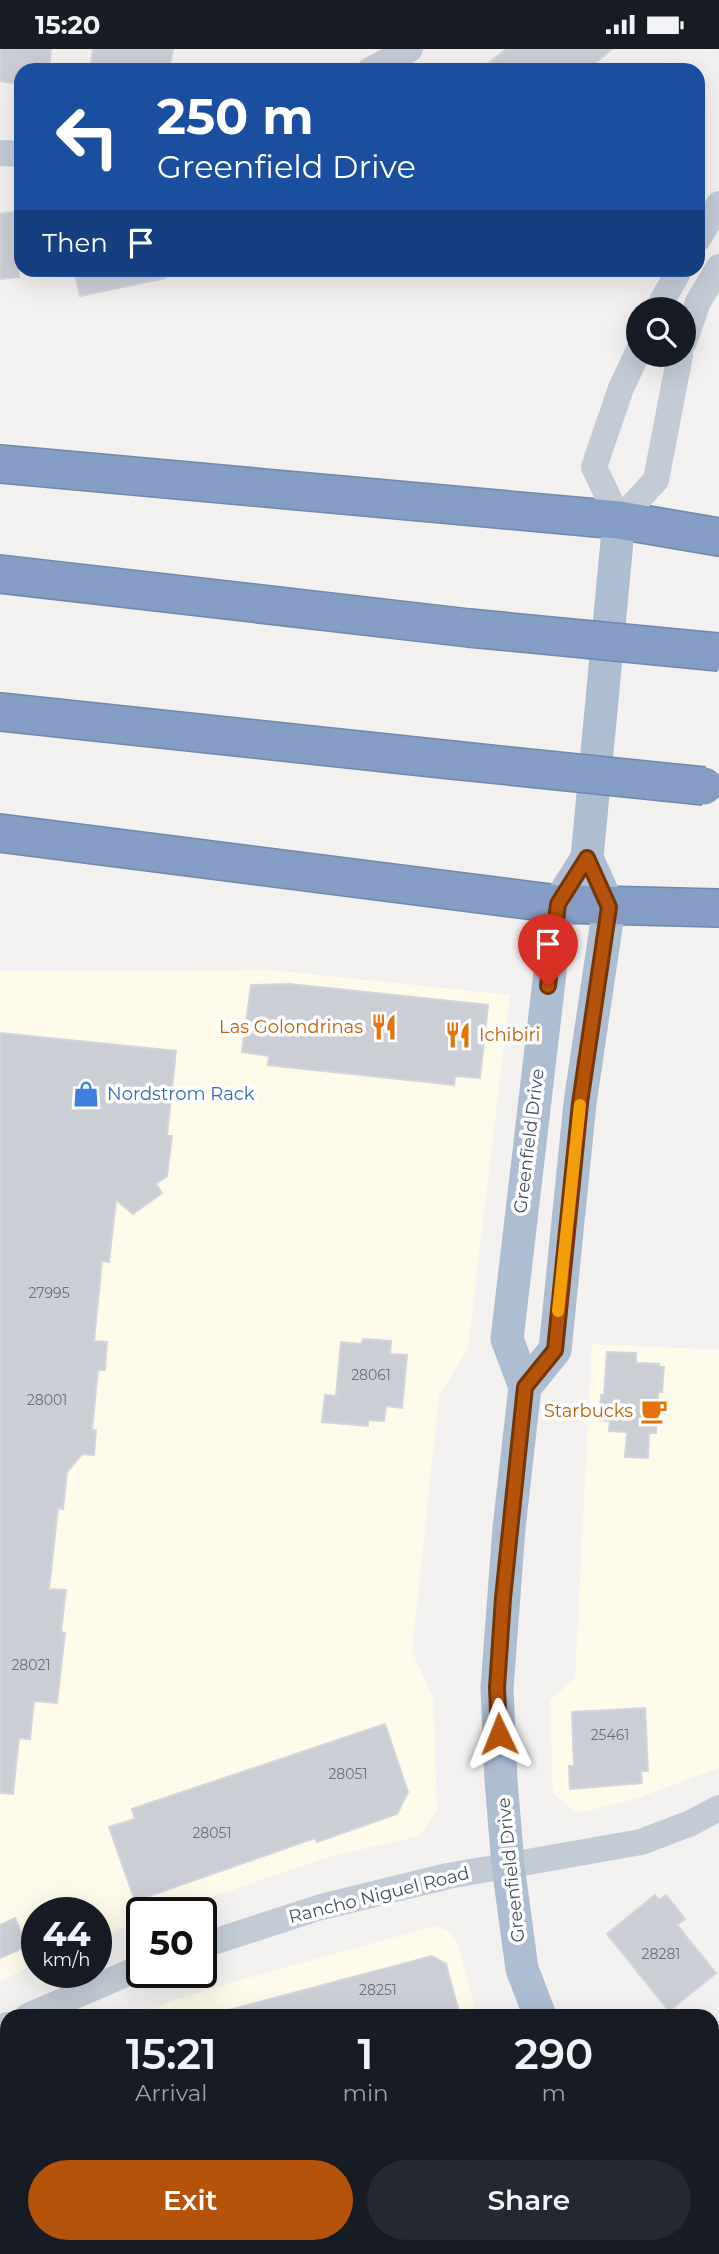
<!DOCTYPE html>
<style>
:root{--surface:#171b24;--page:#242831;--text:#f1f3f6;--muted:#9ea1a6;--accent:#b45309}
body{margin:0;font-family:Montserrat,sans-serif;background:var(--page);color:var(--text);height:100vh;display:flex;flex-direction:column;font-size:26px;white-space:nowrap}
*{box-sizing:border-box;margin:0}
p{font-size:23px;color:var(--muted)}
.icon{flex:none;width:38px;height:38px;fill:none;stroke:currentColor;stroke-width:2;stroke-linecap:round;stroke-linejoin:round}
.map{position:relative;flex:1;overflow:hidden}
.panel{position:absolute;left:0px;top:1960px;width:719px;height:245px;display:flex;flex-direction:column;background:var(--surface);border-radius:21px 21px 0 0;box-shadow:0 7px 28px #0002}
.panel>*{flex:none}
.banner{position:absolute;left:14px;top:14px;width:691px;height:214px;border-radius:21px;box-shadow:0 7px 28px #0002;background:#1a4fa0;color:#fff;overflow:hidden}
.controls{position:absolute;left:626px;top:248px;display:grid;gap:14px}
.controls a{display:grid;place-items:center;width:70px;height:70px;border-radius:50%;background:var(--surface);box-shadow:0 7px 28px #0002;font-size:35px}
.speed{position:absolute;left:21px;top:1848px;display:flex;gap:14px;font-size:35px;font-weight:700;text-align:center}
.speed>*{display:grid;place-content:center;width:91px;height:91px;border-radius:50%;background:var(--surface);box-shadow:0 7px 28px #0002;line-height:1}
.speed small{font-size:18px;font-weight:400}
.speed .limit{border:4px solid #111;border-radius:10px;background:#fff;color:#111}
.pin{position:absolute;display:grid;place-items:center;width:60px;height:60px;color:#fff;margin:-72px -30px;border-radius:50% 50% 50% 0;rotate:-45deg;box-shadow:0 0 7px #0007}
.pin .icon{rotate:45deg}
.me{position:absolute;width:77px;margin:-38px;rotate:358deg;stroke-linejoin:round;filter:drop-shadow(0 0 5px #0008)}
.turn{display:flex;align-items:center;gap:24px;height:147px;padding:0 28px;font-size:32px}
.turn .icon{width:91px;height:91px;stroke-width:2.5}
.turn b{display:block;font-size:49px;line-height:60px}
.then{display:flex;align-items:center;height:66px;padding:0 28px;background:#0003;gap:14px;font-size:26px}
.eta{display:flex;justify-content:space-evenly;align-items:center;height:119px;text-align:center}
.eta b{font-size:42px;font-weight:600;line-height:49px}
.button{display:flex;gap:14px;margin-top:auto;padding:14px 28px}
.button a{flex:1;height:80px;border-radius:42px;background:var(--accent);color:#fff;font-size:28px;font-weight:600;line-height:80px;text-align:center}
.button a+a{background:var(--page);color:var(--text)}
.status{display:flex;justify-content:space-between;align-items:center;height:49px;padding:0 35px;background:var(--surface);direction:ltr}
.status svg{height:19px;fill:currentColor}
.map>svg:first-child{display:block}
.commercial{fill:#fefae9}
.building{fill:#ccced6;stroke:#d3d5dc;stroke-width:2}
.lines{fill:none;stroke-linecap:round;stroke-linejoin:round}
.highway-casing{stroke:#6e88b0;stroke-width:40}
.minor{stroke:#c2cbd6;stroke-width:26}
.major{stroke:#adbdd2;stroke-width:33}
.highway{stroke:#839dc4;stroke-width:37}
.highway-bridge-casing{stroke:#6e88b0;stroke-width:40;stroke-linecap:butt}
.highway-bridge{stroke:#839dc4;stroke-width:37}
.route-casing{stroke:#753606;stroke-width:18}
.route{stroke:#b45309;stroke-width:12}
.slow{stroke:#f59e0b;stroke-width:12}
.labels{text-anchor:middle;stroke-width:7;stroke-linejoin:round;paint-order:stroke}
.number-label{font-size:14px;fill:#68707e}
.food-label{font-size:18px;fill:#c56008;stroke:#fff;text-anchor:end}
.shop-label{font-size:18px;fill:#366cbe;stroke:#fff;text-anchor:start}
.street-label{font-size:18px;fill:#465160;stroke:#fff}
</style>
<div class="status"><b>15:20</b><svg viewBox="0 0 49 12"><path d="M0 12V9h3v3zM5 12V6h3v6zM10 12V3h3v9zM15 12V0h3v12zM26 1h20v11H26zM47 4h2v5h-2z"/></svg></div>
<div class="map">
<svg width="719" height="2205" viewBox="0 0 719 2205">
<rect width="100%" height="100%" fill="#f3f0f0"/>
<path class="commercial" d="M 271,921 L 510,946 L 468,1299 L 439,1347 L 412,1603 L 433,1649 L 437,1762 L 419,1787 L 325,1809 L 165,1864 L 142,1864 L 142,1872 L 96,1890 L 96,1864 L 37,1864 L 37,1914 L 0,1932 L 0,922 Z
M 592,1295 L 719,1301 L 719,1719 L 635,1750 L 578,1764 L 553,1745 L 550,1651 L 575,1629 Z
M 435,1877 L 447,1881 L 457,1892 L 477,1967 L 137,1967 L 171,1952 L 240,1931 Z
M 7,2029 L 7,2198 L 598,2198 L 608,2205 L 0,2205 L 0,2034 Z"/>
<path class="building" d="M 0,0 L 51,0 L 49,21 L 21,21 L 21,35 L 0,32 Z
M 93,0 L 173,0 L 169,21 L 90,21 Z
M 506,0 L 612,0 L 587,21 L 480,21 Z
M 21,162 L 21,209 L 17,209 L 19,228 L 0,230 L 0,165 Z
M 74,220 L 165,220 L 166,229 L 80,247 Z
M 290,935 L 488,956 L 480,1029 L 455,1027 L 454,1036 L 268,1016 L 269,1007 L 242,1003 L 251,936 Z
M 0,984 L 176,1002 L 167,1087 L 172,1087 L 167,1127 L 156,1135 L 162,1144 L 133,1165 L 116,1151 L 109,1213 L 102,1212 L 94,1292 L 107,1293 L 105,1321 L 98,1321 L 92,1381 L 96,1381 L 94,1406 L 82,1405 L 67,1423 L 63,1460 L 58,1459 L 49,1540 L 66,1541 L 61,1583 L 65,1584 L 57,1654 L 34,1652 L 30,1690 L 19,1689 L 13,1745 L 0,1744 Z
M 363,1290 L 391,1292 L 390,1305 L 407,1306 L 402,1359 L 386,1357 L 384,1372 L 368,1371 L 368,1377 L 322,1373 L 325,1346 L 336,1347 L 341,1293 L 362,1295 Z
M 607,1303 L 636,1304 L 636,1314 L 659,1315 L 659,1318 L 664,1318 L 662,1343 L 658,1343 L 656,1384 L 649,1384 L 648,1409 L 625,1408 L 627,1383 L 609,1382 L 610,1372 L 599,1371 L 601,1346 L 604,1346 Z
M 645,1659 L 648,1722 L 641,1722 L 642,1734 L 570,1740 L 569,1717 L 574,1717 L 572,1663 Z
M 385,1675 L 408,1743 L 397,1765 L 317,1793 L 315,1789 L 135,1852 L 109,1778 L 135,1770 L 132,1760 Z
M 655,1846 L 659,1851 L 666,1846 L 685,1870 L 677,1876 L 716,1924 L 669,1962 L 607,1885 Z
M 15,1869 L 27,1897 L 0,1909 L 0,1876 Z
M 432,1907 L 446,1915 L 460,1967 L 230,1967 L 229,1961 Z"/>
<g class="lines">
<g class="highway-casing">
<path id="highway" d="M 0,415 L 619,471 L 719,488
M 0,525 L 469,579
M 0,663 L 452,711
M 0,784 L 558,855 L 719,859"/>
</g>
<path class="minor" d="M 370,21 L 410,0
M 0,104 L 21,105
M 698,190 L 719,155
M 657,261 L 680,220
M 684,293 L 698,253 L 719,218
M 639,301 L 621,339 L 594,418 L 619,471 L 656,431 L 680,306
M 201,1897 L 321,1858 L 448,1827 L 641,1793 L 691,1774 L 719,1759
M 28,1967 L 142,1918
M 0,1980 L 7,1976"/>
<path class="major" d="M 525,1338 L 555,1301 L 580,1054 L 609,858 L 587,809
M 540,1967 L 522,1920 L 508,1816 L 501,1731 L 497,1639 L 509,1479 L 525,1338 L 507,1290 L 558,855 L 587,809 L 619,471
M 712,2174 L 719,2181
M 662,2198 L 669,2205"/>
<use href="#highway" class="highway"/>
<g class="highway-bridge-casing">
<path id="highway-bridge" d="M 469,579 L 719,603
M 452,711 L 704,737"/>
</g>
<use href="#highway-bridge" class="highway-bridge"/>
</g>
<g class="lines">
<g class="route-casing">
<path id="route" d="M 499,1685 L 497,1639 L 503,1549 L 525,1338 L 555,1301 L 580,1054 L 609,858 L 587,809 L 558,855 L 548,937"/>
</g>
<use href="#route" class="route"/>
<path class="slow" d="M 558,1262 L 580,1056"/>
</g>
<defs>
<g id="restaurant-bare" transform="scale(2.1)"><path d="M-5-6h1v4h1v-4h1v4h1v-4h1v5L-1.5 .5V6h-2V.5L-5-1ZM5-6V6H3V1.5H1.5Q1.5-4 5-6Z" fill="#e8710a" stroke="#fff" stroke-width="2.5" paint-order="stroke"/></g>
<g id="shop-bare" transform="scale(2.1)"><path d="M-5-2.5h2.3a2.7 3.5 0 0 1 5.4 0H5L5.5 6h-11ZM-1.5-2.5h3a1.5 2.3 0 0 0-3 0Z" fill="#3f7fe0" stroke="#fff" stroke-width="2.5" paint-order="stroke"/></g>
<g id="cafe-bare" transform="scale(2.1)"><path d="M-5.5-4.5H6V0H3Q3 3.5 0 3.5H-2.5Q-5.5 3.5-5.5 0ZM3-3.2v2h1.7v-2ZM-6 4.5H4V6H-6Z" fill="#e8710a" stroke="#fff" stroke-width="2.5" paint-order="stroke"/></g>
</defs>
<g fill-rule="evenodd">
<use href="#restaurant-bare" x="384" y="978"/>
<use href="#restaurant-bare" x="458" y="986"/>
<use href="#shop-bare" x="86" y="1045"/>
<use href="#cafe-bare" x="654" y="1362"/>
</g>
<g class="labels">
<g class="number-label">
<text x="49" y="1249">27995</text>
<text x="371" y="1331">28061</text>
<text x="47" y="1356">28001</text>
<text x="31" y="1621">28021</text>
<text x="610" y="1691">25461</text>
<text x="348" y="1730">28051</text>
<text x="212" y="1789">28051</text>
<text x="661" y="1910">28281</text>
<text x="378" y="1946">28251</text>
</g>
<g class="food-label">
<text x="363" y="984">Las Golondrinas</text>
<text x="479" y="992" text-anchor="start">Ichibiri</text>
<text x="633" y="1368">Starbucks</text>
</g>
<g class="shop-label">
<text x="107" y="1051">Nordstrom Rack</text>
</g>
<g class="street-label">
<text transform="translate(529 1092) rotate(-83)" y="6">Greenfield Drive</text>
<text transform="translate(511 1821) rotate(-96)" y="6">Greenfield Drive</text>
<text transform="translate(379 1846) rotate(-14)" y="6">Rancho Niguel Road</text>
</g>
</g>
</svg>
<div class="controls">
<a><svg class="icon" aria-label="search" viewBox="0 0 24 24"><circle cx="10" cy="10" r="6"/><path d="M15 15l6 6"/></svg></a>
</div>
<div class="speed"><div>44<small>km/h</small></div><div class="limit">50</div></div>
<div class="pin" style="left:548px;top:937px;background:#d93025"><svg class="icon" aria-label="arrive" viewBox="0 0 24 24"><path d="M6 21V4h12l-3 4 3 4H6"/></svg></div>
<svg class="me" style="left:499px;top:1685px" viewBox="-20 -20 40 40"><path d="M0-17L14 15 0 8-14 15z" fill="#b45309" stroke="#fff" stroke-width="4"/></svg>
<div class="banner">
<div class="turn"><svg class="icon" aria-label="left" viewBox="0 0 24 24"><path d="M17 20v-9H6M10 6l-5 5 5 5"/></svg><div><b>250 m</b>Greenfield Drive</div></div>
<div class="then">Then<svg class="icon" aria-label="arrive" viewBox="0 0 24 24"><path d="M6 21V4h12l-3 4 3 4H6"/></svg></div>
</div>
<section class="panel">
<div class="eta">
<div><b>15:21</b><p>Arrival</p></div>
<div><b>1</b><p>min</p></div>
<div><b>290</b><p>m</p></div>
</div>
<div class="button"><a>Exit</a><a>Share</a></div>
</section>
</div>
